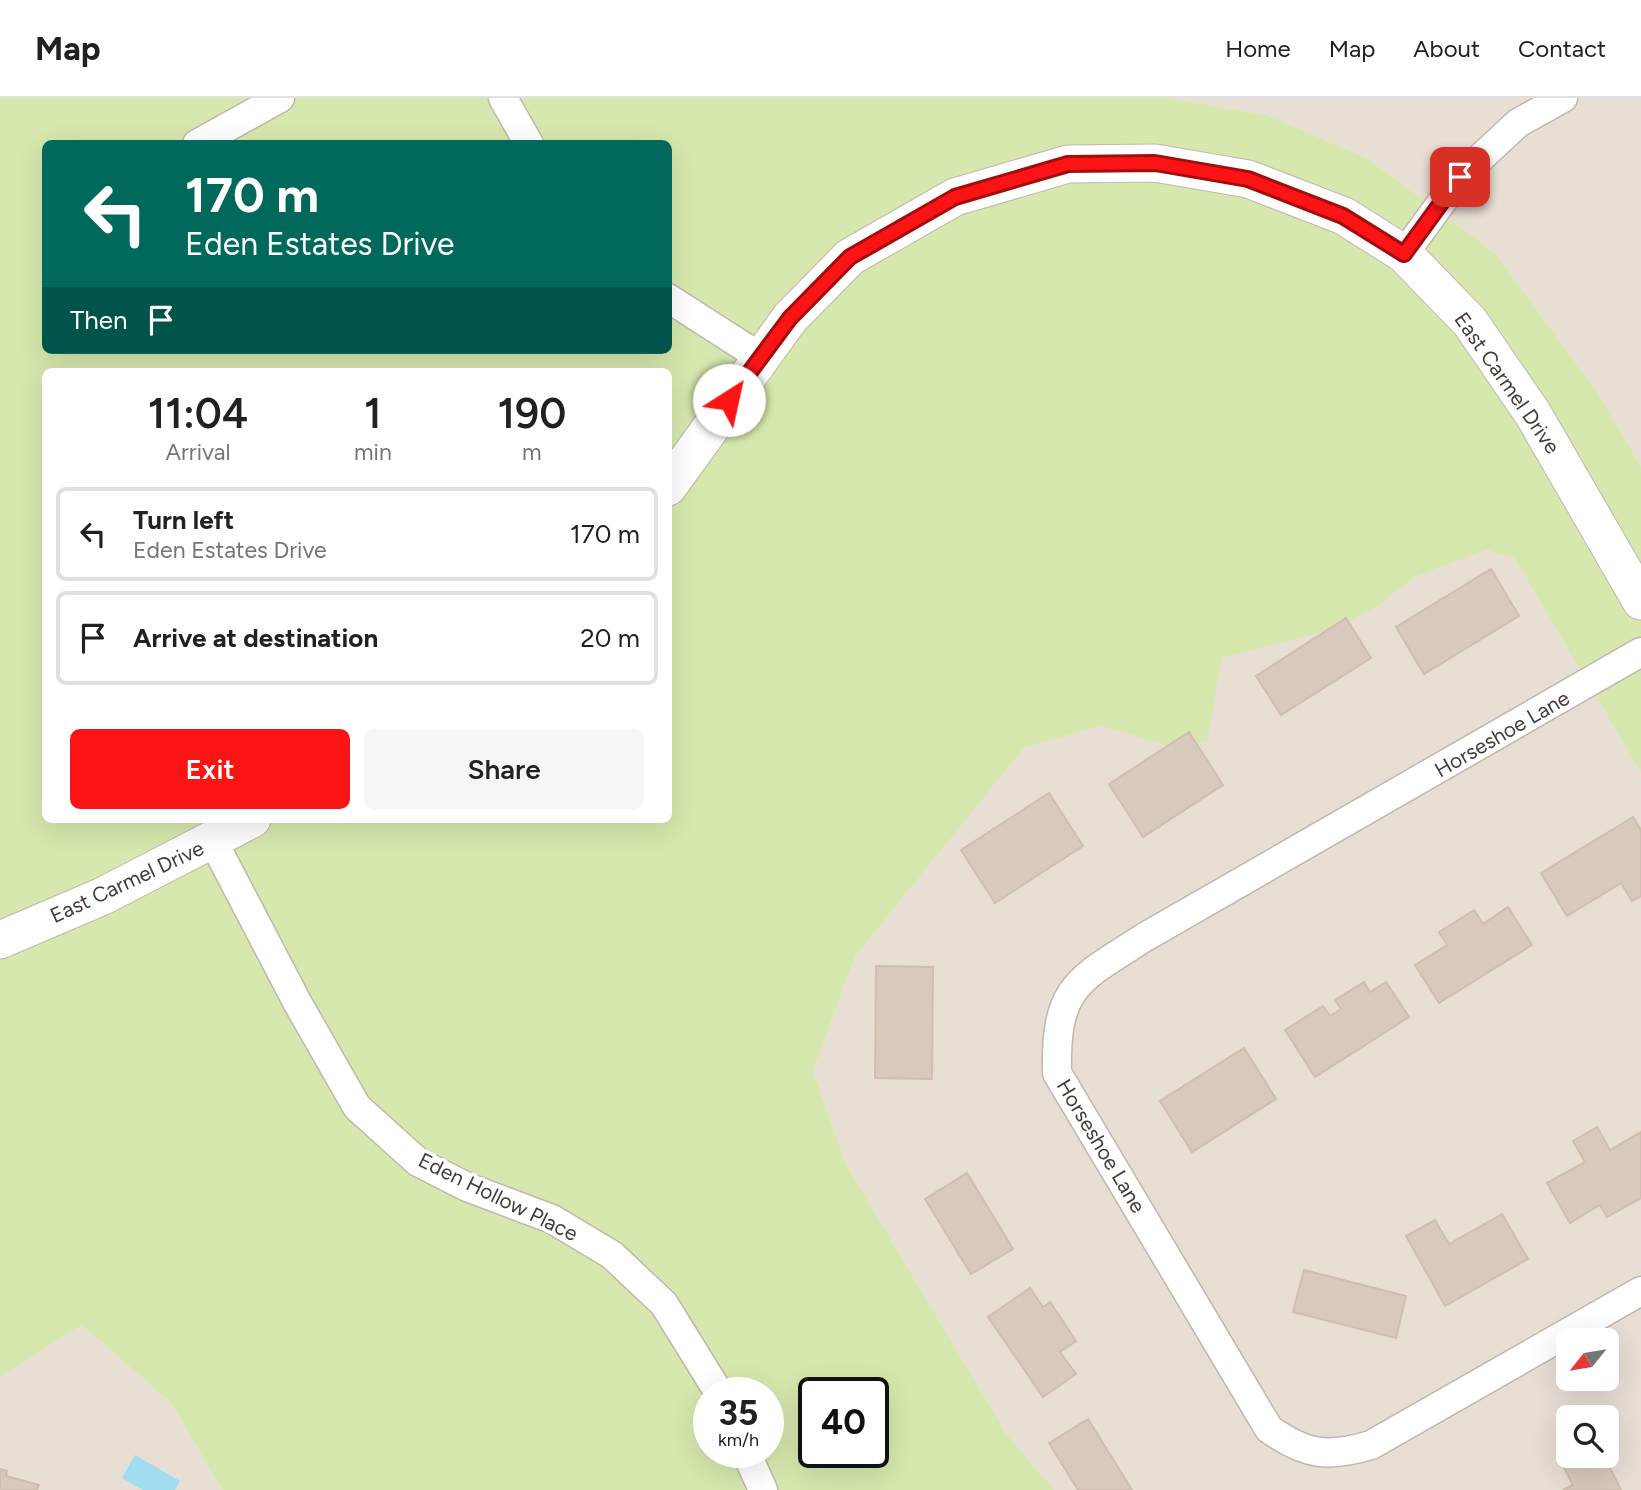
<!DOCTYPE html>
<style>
:root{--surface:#fff;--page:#f6f6f6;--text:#202124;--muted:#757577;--line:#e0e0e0;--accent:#fc1415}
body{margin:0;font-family:Figtree,sans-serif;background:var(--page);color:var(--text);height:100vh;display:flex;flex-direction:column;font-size:26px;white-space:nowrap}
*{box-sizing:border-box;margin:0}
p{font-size:23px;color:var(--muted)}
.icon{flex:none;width:38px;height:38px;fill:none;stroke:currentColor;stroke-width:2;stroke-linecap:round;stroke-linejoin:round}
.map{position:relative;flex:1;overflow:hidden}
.side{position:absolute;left:42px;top:270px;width:630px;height:455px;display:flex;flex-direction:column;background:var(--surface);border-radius:10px;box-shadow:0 7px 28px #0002}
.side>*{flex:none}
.banner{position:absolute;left:42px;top:42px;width:630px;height:214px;border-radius:10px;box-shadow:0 7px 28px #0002;background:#00695c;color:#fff;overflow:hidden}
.needle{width:46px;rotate:240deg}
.buttons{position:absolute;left:1556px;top:1230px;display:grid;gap:14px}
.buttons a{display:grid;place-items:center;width:63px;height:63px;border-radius:10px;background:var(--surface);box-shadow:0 7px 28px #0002;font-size:35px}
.speed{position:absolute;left:693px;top:1279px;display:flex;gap:14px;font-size:35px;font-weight:700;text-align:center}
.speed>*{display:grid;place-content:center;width:91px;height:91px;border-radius:50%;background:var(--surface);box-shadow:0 7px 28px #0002;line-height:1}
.speed small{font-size:18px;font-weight:400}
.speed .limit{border:4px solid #111;border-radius:10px;background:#fff;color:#111}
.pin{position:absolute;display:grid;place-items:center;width:60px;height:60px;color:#fff;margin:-30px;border-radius:14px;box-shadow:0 4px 10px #0006}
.me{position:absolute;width:77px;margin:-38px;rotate:35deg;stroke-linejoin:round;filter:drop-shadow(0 0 5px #0008)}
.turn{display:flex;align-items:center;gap:24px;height:147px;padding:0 28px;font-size:32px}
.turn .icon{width:91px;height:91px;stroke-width:2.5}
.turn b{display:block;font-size:49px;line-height:60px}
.then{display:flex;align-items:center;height:66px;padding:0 28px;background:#0003;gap:14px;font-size:26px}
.eta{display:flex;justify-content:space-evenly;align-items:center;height:119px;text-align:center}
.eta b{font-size:42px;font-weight:600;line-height:49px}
.action{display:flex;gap:14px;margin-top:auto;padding:14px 28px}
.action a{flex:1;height:80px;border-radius:10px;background:var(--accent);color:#fff;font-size:28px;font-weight:600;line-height:80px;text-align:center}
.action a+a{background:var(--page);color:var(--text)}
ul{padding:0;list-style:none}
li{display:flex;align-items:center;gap:21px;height:94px;margin:0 14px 10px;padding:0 14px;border:4px solid var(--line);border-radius:10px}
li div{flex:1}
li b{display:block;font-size:26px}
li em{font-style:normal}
header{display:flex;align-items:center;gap:42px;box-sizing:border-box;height:98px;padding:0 35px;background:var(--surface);border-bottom:2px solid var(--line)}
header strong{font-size:33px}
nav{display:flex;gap:38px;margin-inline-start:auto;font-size:24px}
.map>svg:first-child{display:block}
.residential{fill:#e7ded4;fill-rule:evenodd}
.green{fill:#d7e8ae;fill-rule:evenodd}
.water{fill:#a1ddf1}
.building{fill:#d8c9be;stroke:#d0bdae;stroke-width:2}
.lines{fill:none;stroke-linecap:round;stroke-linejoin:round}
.minor-casing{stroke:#c2b6ab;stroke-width:31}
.tertiary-casing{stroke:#c2b6ab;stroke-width:39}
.minor{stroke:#fff;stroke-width:28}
.tertiary{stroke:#fff;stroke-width:37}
.route-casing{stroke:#a40d0e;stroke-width:18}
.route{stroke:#fc1415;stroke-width:12}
.labels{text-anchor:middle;stroke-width:7;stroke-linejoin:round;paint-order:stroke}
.street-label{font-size:21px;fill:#463c35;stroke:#fff}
</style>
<header>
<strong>Map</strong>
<nav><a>Home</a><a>Map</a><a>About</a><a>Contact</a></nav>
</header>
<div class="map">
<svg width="1641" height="1392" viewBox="0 0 1641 1392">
<rect width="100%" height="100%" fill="#f3ede6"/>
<path class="residential" d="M 1168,0 L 1641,0 L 1641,368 L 1597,294 L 1495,155 L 1367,60 L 1267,17 Z
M 1487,452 L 1515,461 L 1641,675 L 1641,1392 L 1054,1392 L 1006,1335 L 846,1066 L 813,973 L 855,859 L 1024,650 L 1101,628 L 1167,648 L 1221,560 L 1382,505 L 1415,479 ZM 1568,1242 L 1606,1242 L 1606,1281 L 1568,1281 ZM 1568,1320 L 1606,1320 L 1606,1358 L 1568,1358 Z
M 82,1227 L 172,1306 L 222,1392 L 0,1392 L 0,1279 Z"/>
<path class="green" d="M 0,0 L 1168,0 L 1267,17 L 1367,60 L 1495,155 L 1597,294 L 1641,368 L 1641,675 L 1515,461 L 1487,452 L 1415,479 L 1382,505 L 1339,529 L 1222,560 L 1207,644 L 1167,648 L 1101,628 L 1024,650 L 855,859 L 813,973 L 846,1066 L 1006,1335 L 1054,1392 L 222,1392 L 172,1306 L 82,1227 L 0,1279 ZM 46,46 L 668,46 L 668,252 L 46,252 ZM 46,273 L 668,273 L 668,721 L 46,721 ZM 709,1295 L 768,1295 L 768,1354 L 709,1354 ZM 814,1295 L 873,1295 L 873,1354 L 814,1354 Z"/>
<path class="water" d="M 135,1357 L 180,1383 L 175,1392 L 143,1392 L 122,1380 Z"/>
<path class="building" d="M 1491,471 L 1519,518 L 1424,576 L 1396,529 Z
M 1346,520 L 1371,560 L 1281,617 L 1256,578 Z
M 1189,634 L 1223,687 L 1143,739 L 1109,686 Z
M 1049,695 L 1083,748 L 995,805 L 961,752 Z
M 1633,719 L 1641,732 L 1641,798 L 1632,803 L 1621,785 L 1567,818 L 1541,775 Z
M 1508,809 L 1532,847 L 1439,905 L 1415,867 L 1447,847 L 1439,834 L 1474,812 L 1483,826 Z
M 876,868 L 933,869 L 932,981 L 875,980 Z
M 1364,884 L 1370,894 L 1386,884 L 1409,919 L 1315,979 L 1285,932 L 1323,908 L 1330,918 L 1341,911 L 1335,902 Z
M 1244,950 L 1276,1001 L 1192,1054 L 1160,1003 Z
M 1597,1029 L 1610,1052 L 1641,1034 L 1641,1100 L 1607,1119 L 1600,1107 L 1570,1125 L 1547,1085 L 1585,1064 L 1573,1043 Z
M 967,1075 L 1013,1151 L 971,1176 L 925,1101 Z
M 1502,1116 L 1528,1161 L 1445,1208 L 1406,1138 L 1435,1122 L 1449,1146 Z
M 1304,1172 L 1406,1198 L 1396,1240 L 1293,1214 Z
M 1030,1190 L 1043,1209 L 1050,1204 L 1076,1243 L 1060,1254 L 1076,1276 L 1043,1299 L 988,1219 Z
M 1088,1321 L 1132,1392 L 1078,1392 L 1049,1345 Z
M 1587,1358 L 1604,1358 L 1621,1392 L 1563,1392 L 1573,1387 L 1564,1370 Z
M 0,1371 L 7,1373 L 6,1378 L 39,1387 L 37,1392 L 0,1392 Z"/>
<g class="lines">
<g class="minor-casing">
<path id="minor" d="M 503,0 L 529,46
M 197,46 L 280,0
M 1404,156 L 1460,79 L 1518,25 L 1563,0
M 668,200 L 760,259
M 1641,554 L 1145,839 C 1078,882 1055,888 1057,975 L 1269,1331 C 1306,1357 1327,1360 1371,1347 L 1641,1193
M 213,743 L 297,904 L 357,1009 L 418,1064 L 467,1089 L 552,1121 L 612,1157 L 664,1206 L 719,1295
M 746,1354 L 763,1392"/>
</g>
<g class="tertiary-casing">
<path id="tertiary" d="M 668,389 L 790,220 L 850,159 L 955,99 L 1068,66 L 1155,65 L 1248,81 L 1344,118 L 1404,156 L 1470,224 L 1533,316 L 1641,503
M 0,842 L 103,798 L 252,721"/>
</g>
<use href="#minor" class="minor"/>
<use href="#tertiary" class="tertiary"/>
</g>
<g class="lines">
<g class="route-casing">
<path id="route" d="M 729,302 L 790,220 L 850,159 L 955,99 L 1068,66 L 1155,65 L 1248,81 L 1343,118 L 1404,156 L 1460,79"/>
</g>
<use href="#route" class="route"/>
</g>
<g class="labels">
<g class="street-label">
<text transform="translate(1507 285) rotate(55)" y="7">East Carmel Drive</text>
<text transform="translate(1502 636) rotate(-30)" y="7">Horseshoe Lane</text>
<text transform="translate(127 784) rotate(-25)" y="7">East Carmel Drive</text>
<text transform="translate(1101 1048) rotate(59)" y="7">Horseshoe Lane</text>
<text transform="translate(498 1099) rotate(26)" y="7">Eden Hollow Place</text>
</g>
</g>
</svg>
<div class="buttons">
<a><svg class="needle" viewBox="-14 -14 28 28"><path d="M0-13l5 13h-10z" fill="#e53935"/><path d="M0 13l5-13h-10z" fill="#757577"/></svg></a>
<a><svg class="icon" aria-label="search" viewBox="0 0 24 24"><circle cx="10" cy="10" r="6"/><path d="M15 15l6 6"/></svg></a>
</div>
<div class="speed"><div>35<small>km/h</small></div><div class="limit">40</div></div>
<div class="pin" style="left:1460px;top:79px;background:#d93025"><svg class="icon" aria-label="arrive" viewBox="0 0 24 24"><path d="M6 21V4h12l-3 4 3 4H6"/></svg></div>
<svg class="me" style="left:729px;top:302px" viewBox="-20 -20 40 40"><circle r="19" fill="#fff"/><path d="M0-13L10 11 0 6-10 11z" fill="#fc1415"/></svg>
<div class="banner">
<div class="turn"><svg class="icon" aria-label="left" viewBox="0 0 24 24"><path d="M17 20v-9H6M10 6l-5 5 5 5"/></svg><div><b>170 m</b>Eden Estates Drive</div></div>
<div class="then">Then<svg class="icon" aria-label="arrive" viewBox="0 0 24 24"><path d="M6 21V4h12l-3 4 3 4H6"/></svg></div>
</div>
<section class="side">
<div class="eta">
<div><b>11:04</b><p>Arrival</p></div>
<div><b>1</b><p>min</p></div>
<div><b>190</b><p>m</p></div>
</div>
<ul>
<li><svg class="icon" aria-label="left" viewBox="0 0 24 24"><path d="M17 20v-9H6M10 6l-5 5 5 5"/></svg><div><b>Turn left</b><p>Eden Estates Drive</p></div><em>170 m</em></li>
<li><svg class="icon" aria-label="arrive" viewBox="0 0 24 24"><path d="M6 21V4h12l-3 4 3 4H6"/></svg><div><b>Arrive at destination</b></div><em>20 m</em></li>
</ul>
<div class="action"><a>Exit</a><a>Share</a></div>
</section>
</div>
